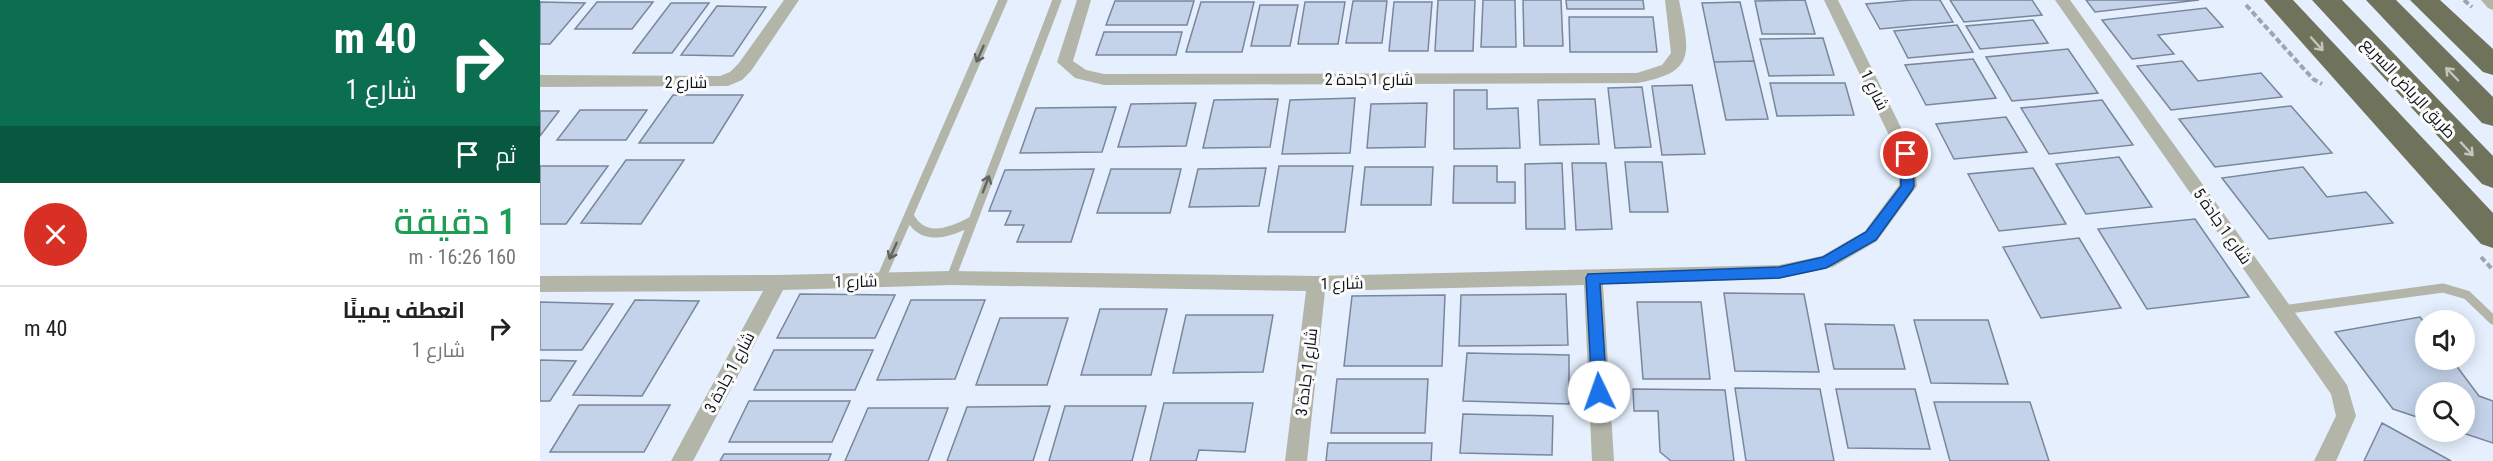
<!DOCTYPE html>
<html lang="ar">
<meta charset="utf-8">
<style>
:root{--surface:#fff;--page:#f6f6f6;--text:#222;--muted:#767676;--line:#e0e0e0}
body{margin:0;font-family:"Roboto Condensed",Cairo,sans-serif;background:var(--page);color:var(--text);direction:rtl;height:100vh;display:flex;flex-direction:column;font-size:22px;white-space:nowrap}
*{box-sizing:border-box;margin:0}
p{font-size:20px;color:var(--muted)}
.icon{flex:none;width:33px;height:33px;fill:none;stroke:currentColor;stroke-width:2;stroke-linecap:round;stroke-linejoin:round}
.map{position:relative;flex:1;overflow:hidden;direction:ltr}
.side{display:flex;flex-direction:column;background:var(--surface);width:540px}
.side>*{flex:none}
.banner{background:#0b6e4f;color:#fff;overflow:hidden}
.controls{position:absolute;left:1875px;top:310px;display:grid;gap:12px}
.controls a{display:grid;place-items:center;width:60px;height:60px;border-radius:50%;background:var(--surface);box-shadow:0 3px 15px #0003;font-size:30px}
.pin{position:absolute;display:grid;place-items:center;width:51px;height:51px;color:#fff;margin:-26px;border:3px solid #fff;border-radius:50%;box-shadow:0 2px 6px #0007}
.me{position:absolute;width:66px;margin:-33px;rotate:357deg;stroke-linejoin:round;filter:drop-shadow(0 0 4px #0008)}
.turn{display:flex;align-items:center;gap:21px;height:126px;padding:0 24px;font-size:27px}
.turn .icon{width:78px;height:78px;stroke-width:2.5}
.turn b{display:block;font-size:42px;line-height:51px}
.then{display:flex;align-items:center;height:57px;padding:0 24px;background:#0003;gap:12px;font-size:22px}
.round{display:grid;place-items:center;flex:none;width:63px;height:63px;border-radius:32px;background:var(--page)}
.headline{display:flex;align-items:center;justify-content:space-between;height:102px;padding:0 24px}
h1{font-size:36px;font-weight:600;line-height:45px;color:#1e9e55}
ul{padding:0;list-style:none}
li{display:flex;align-items:center;gap:18px;height:84px;padding:0 24px;border-top:2px solid var(--line)}
li div{flex:1}
li b{display:block;font-size:22px}
li em{font-style:normal}
main{display:flex;flex:1;min-height:0}
.map>svg:first-child{display:block}
.building{fill:#c4d3ea;stroke:#78879c;stroke-width:1.5}
.lines{fill:none;stroke-linecap:round;stroke-linejoin:round}
.path{stroke:#9ca5b1;stroke-width:4;stroke-dasharray:6 3;stroke-linecap:butt}
.lane{stroke:#b3b5a9;stroke-width:9}
.street{fill:#b3b5a9;fill-rule:evenodd}
.highway{fill:#70735b;fill-rule:evenodd}
.oneway{stroke:#c3c5bb}
.oneway2{stroke:#616462}
.route{fill:#1a73e8;stroke:#114b97;stroke-width:1.5}
.labels{text-anchor:middle;stroke-width:6;stroke-linejoin:round;paint-order:stroke}
.street-label{font-size:16px;fill:#0f141c;stroke:#fbfbfb}
</style>
<main>
<div class="map">
<svg width="1953" height="461" viewBox="0 0 1953 461">
<rect width="100%" height="100%" fill="#e5effd"/>
<path class="building" d="M 898,0 L 935,0 L 933,51 L 895,51 Z
M 943,0 L 975,0 L 976,47 L 941,47 Z
M 983,0 L 1021,0 L 1023,46 L 984,46 Z
M 1026,0 L 1103,0 L 1104,9 L 1027,9 Z
M 1265,0 L 1275,34 L 1222,34 L 1215,1 Z
M 1372,0 L 1400,0 L 1413,22 L 1340,29 L 1326,4 Z
M 1410,0 L 1492,0 L 1502,15 L 1424,22 Z
M 1546,0 L 1659,0 L 1555,12 Z
M 575,1 L 654,1 L 647,25 L 566,25 Z
M 813,1 L 847,1 L 842,43 L 806,43 Z
M 0,2 L 45,3 L 10,44 L 0,44 Z
M 57,2 L 113,2 L 92,29 L 35,29 Z
M 661,2 L 714,2 L 702,52 L 646,52 Z
M 765,2 L 805,2 L 798,44 L 758,44 Z
M 854,2 L 892,2 L 888,51 L 849,51 Z
M 1200,2 L 1214,61 L 1174,62 L 1162,3 Z
M 131,3 L 169,3 L 132,53 L 93,53 Z
M 720,5 L 758,5 L 750,46 L 711,46 Z
M 177,6 L 226,7 L 193,56 L 141,55 Z
M 1666,8 L 1683,27 L 1618,35 L 1634,54 L 1592,59 L 1562,20 Z
M 1029,17 L 1113,17 L 1117,52 L 1030,52 Z
M 1493,20 L 1508,43 L 1440,49 L 1426,26 Z
M 1417,25 L 1433,52 L 1368,58 L 1354,31 Z
M 564,32 L 642,32 L 636,55 L 556,55 Z
M 1283,38 L 1294,75 L 1229,76 L 1220,39 Z
M 1528,49 L 1558,93 L 1472,101 L 1446,57 Z
M 1433,59 L 1456,98 L 1386,105 L 1365,65 Z
M 1214,61 L 1228,119 L 1186,120 L 1174,62 Z
M 1642,61 L 1658,81 L 1721,73 L 1742,97 L 1631,110 L 1597,66 Z
M 1230,83 L 1305,83 L 1314,115 L 1237,116 Z
M 1152,85 L 1165,154 L 1122,155 L 1112,86 Z
M 1102,87 L 1111,147 L 1075,148 L 1068,88 Z
M 914,90 L 947,90 L 947,109 L 978,108 L 980,148 L 914,149 Z
M 133,95 L 203,95 L 173,143 L 99,143 Z
M 815,98 L 810,153 L 742,154 L 750,100 Z
M 738,99 L 730,147 L 663,148 L 674,100 Z
M 1055,99 L 1059,144 L 1000,145 L 998,100 Z
M 1562,100 L 1593,145 L 1509,154 L 1481,108 Z
M 656,103 L 646,146 L 578,147 L 591,104 Z
M 887,103 L 885,147 L 827,148 L 831,104 Z
M 1751,106 L 1792,153 L 1675,167 L 1639,119 Z
M 576,107 L 562,152 L 480,153 L 496,108 Z
M 40,110 L 107,110 L 86,140 L 17,140 Z
M 0,111 L 19,111 L 0,136 Z
M 1466,117 L 1487,152 L 1414,159 L 1396,124 Z
M 1579,157 L 1612,207 L 1546,214 L 1516,164 Z
M 86,160 L 144,160 L 101,224 L 41,223 Z
M 1085,162 L 1122,162 L 1128,212 L 1090,212 Z
M 1022,163 L 1025,229 L 986,229 L 985,164 Z
M 1032,163 L 1066,163 L 1072,229 L 1036,230 Z
M 0,166 L 68,166 L 26,224 L 0,224 Z
M 739,166 L 813,166 L 805,232 L 728,232 Z
M 914,166 L 957,166 L 957,182 L 975,182 L 975,203 L 913,203 Z
M 825,167 L 893,167 L 891,205 L 821,205 Z
M 1763,167 L 1787,197 L 1826,192 L 1853,223 L 1729,239 L 1682,178 Z
M 726,168 L 719,206 L 649,207 L 658,169 Z
M 1493,168 L 1526,224 L 1459,231 L 1428,174 Z
M 554,169 L 531,242 L 477,242 L 484,225 L 465,225 L 471,211 L 449,211 L 465,170 Z
M 571,169 L 641,169 L 630,213 L 557,213 Z
M 1655,219 L 1709,297 L 1607,309 L 1558,229 Z
M 1539,238 L 1581,308 L 1501,318 L 1463,247 Z
M 1184,293 L 1264,294 L 1279,372 L 1195,371 Z
M 260,294 L 355,295 L 335,338 L 237,338 Z
M 1026,294 L 1028,345 L 919,346 L 921,295 Z
M 905,295 L 902,366 L 804,366 L 812,296 Z
M 95,300 L 159,301 L 102,396 L 33,395 Z
M 371,300 L 445,300 L 415,379 L 337,380 Z
M 0,302 L 73,304 L 42,350 L 0,350 Z
M 1097,302 L 1161,302 L 1170,379 L 1103,379 Z
M 560,309 L 627,309 L 611,375 L 541,375 Z
M 646,315 L 733,315 L 723,372 L 633,373 Z
M 1880,317 L 1886,325 L 1886,360 L 1912,360 L 1939,396 L 1953,401 L 1953,443 L 1920,432 L 1924,432 L 1924,393 L 1886,393 L 1886,420 L 1853,409 L 1795,332 Z
M 460,318 L 528,318 L 507,385 L 436,385 Z
M 1374,320 L 1448,320 L 1468,384 L 1391,383 Z
M 1285,324 L 1354,325 L 1365,369 L 1294,369 Z
M 234,350 L 333,350 L 315,390 L 214,390 Z
M 927,353 L 1029,355 L 1029,404 L 923,401 Z
M 0,360 L 36,361 L 10,401 L 0,401 Z
M 797,379 L 888,379 L 885,433 L 791,433 Z
M 1195,388 L 1280,389 L 1294,461 L 1206,461 Z
M 1093,389 L 1185,390 L 1194,461 L 1131,461 L 1120,452 L 1118,411 L 1094,411 Z
M 1296,389 L 1375,389 L 1390,449 L 1308,448 Z
M 209,401 L 310,401 L 292,442 L 189,442 Z
M 1394,402 L 1490,402 L 1509,461 L 1410,461 Z
M 624,403 L 713,403 L 705,452 L 659,450 L 656,461 L 610,461 Z
M 39,405 L 130,405 L 104,452 L 10,452 Z
M 510,406 L 493,461 L 407,461 L 427,407 Z
M 525,406 L 606,406 L 592,461 L 509,461 Z
M 328,408 L 408,408 L 388,461 L 305,461 Z
M 923,414 L 1013,416 L 1012,455 L 920,453 Z
M 1842,423 L 1911,461 L 1824,461 Z
M 788,443 L 892,443 L 891,461 L 786,461 Z
M 184,454 L 291,454 L 288,461 L 180,461 Z"/>
<g class="lines">
<path class="path" d="M 1924,0 L 1932,7
M 1706,5 L 1773,79 L 1782,84
M 1941,257 L 1953,270"/>
<path class="lane" d="M 369,215 C 382,243 410,233 432,221
M 411,278 L 517,0
M 340,281 L 463,0
M 1742,310 L 1903,288 L 1927,295 L 1953,320"/>
<path class="street" d="M 244,0 L 259,0 L 211,71 L 202,80 L 188,86 L 0,87 L 0,75 L 180,76 L 190,72 L 199,63 Z
M 537,0 L 551,0 L 533,61 L 546,70 L 564,74 L 1097,73 L 1122,65 L 1131,53 L 1125,0 L 1139,0 C 1149,52 1158,72 1097,83 L 564,85 L 535,78 L 517,62 Z
M 1284,0 L 1298,0 L 1374,154 L 1377,186 L 1337,241 L 1293,267 L 1239,279 L 1063,284 L 1074,461 L 1052,461 L 1044,285 L 785,291 L 767,461 L 745,461 L 766,291 L 411,285 L 243,290 L 153,461 L 131,461 L 223,291 L 0,292 L 0,276 L 237,275 L 411,271 L 776,276 L 1239,265 L 1282,256 L 1325,231 L 1359,185 L 1358,154 Z
M 1515,0 L 1530,0 L 1807,385 L 1816,416 L 1796,461 L 1774,461 L 1796,416 L 1791,394 Z
M 1941,0 L 1953,0 L 1953,10 L 1948,8 Z"/>
<path class="highway" d="M 1724,0 L 1753,0 L 1953,213 L 1953,248 L 1941,244 Z
M 1772,0 L 1802,0 L 1953,156 L 1953,188 L 1942,184 Z
M 1826,0 L 1856,0 L 1953,97 L 1953,126 L 1942,123 Z
M 1870,0 L 1900,0 L 1953,49 L 1953,75 L 1943,72 Z"/>
</g>
<defs><path id="oneway-shaft" d="M-6 0H5M1.5-3L5.5 0L1.5 3" fill="none" stroke-width="1.6" stroke-linecap="round" stroke-linejoin="round" transform="scale(1.5)"/></defs>
<g class="oneway">
<use href="#oneway-shaft" transform="translate(1777 44) rotate(48)"/>
<use href="#oneway-shaft" transform="translate(1912 74) rotate(-134)"/>
<use href="#oneway-shaft" transform="translate(1927 149) rotate(47)"/>
</g>
<g class="oneway2">
<use href="#oneway-shaft" transform="translate(440 54) rotate(114)"/>
<use href="#oneway-shaft" transform="translate(446 184) rotate(-69)"/>
<use href="#oneway-shaft" transform="translate(353 251) rotate(114)"/>
</g>
<path class="route" d="M 1366,150 L 1373,154 L 1374,186 L 1372,190 L 1336,240 L 1286,268 L 1239,278 L 1060,284 L 1067,392 L 1065,397 L 1059,399 L 1054,397 L 1052,392 L 1046,278 L 1048,274 L 1239,267 L 1283,257 L 1326,232 L 1361,186 L 1360,154 Z"/>
<g class="labels">
<g class="street-label">
<text x="829" y="85">شارع 1 جادة 2</text>
<text x="146" y="88">شارع 2</text>
<text transform="translate(1869 88) rotate(47)" y="6">طريق الرياض السريع</text>
<text transform="translate(1335 90) rotate(64)" y="6">شارع 1</text>
<text transform="translate(1683 226) rotate(55)" y="6">شارع 1 جادة 5</text>
<text transform="translate(316 281) rotate(-1)" y="6">شارع 1</text>
<text transform="translate(802 283) rotate(-1)" y="6">شارع 1</text>
<text transform="translate(189 372) rotate(-62)" y="6">شارع 1 جادة 3</text>
<text transform="translate(766 372) rotate(-83)" y="6">شارع 1 جادة 3</text>
</g>
</g>
</svg>
<div class="controls">
<a><svg class="icon" aria-label="sound" viewBox="0 0 24 24"><path d="M4 9h4l5-4v14l-5-4H4zM17 9q2 3 0 6"/></svg></a>
<a><svg class="icon" aria-label="search" viewBox="0 0 24 24"><circle cx="10" cy="10" r="6"/><path d="M15 15l6 6"/></svg></a>
</div>
<div class="pin" style="left:1366px;top:154px;background:#d93025"><svg class="icon" aria-label="arrive" viewBox="0 0 24 24"><path d="M6 21V4h12l-3 4 3 4H6"/></svg></div>
<svg class="me" style="left:1059px;top:392px" viewBox="-20 -20 40 40"><circle r="19" fill="#fff"/><path d="M0-13L10 11 0 6-10 11z" fill="#1a73e8"/></svg>
</div>
<section class="side">
<div class="banner">
<div class="turn"><svg class="icon" aria-label="right" viewBox="0 0 24 24"><path d="M7 20v-9h11M14 6l5 5-5 5"/></svg><div><b>40 m</b>شارع 1</div></div>
<div class="then">ثم<svg class="icon" aria-label="arrive" viewBox="0 0 24 24"><path d="M6 21V4h12l-3 4 3 4H6"/></svg></div>
</div>
<div class="headline"><div><h1>1 دقيقة</h1><p>160 m · 16:26</p></div><a class="round" style="background:#d93025;color:#fff"><svg class="icon" aria-label="close" viewBox="0 0 24 24"><path d="M6 6l12 12M18 6L6 18"/></svg></a></div>
<ul>
<li><svg class="icon" aria-label="right" viewBox="0 0 24 24"><path d="M7 20v-9h11M14 6l5 5-5 5"/></svg><div><b>انعطف يمينًا</b><p>شارع 1</p></div><em>40 m</em></li>
</ul>
</section>
</main>
